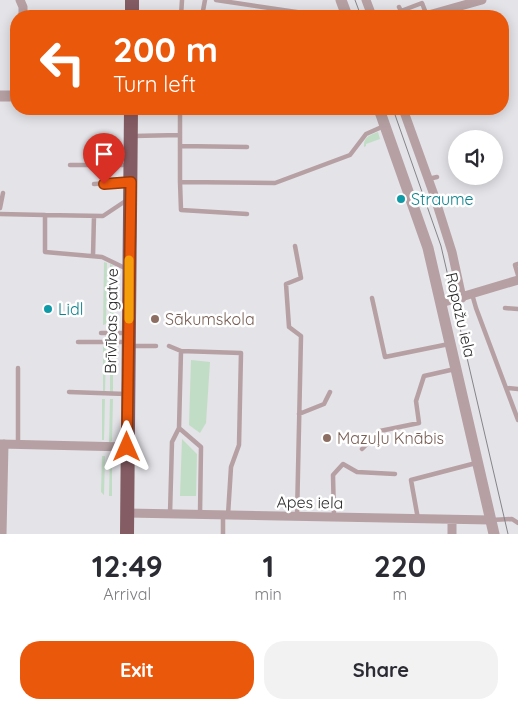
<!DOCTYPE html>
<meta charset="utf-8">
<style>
:root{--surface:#fff;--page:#f2f2f3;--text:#2b2b33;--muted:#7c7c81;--accent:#ea580c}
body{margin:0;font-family:Quicksand,sans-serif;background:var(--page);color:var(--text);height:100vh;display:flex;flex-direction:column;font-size:19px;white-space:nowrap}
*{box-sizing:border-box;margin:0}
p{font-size:16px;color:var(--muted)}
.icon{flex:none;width:28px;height:28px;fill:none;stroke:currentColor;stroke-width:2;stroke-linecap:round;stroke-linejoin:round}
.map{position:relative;height:534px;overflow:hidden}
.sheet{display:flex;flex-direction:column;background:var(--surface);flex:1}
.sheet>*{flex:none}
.top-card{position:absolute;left:10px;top:10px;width:499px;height:105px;border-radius:20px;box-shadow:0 2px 12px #0003;background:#ea580c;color:#fff;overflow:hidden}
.tools{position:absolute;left:448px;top:130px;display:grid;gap:10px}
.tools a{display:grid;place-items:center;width:55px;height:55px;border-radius:50%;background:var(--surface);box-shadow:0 2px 12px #0003;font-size:25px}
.pin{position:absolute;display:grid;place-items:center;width:42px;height:42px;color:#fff;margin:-51px -21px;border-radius:50% 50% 50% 0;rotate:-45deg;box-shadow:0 0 5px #0007}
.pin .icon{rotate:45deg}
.me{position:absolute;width:55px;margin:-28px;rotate:0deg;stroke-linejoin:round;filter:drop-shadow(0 0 4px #0008)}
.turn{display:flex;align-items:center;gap:18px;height:105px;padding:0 20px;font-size:22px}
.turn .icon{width:65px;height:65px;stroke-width:2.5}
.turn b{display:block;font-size:35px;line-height:42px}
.eta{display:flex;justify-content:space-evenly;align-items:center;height:85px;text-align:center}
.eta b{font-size:30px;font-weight:700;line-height:35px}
.cta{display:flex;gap:10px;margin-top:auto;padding:10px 20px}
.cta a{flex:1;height:58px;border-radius:20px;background:var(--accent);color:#fff;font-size:20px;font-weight:700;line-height:58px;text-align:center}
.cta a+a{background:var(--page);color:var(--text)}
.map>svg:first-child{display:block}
.green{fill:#c2ddc5}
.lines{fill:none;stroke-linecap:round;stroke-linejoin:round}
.service{stroke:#b6a0a3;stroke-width:4.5}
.minor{stroke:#b6a0a3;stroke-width:9}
.tertiary{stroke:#b6a0a3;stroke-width:11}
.trunk{stroke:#845c63;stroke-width:14}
.tram{stroke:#858589;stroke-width:1}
.route-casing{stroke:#983908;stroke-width:12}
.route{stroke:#ea580c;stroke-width:9}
.slow{stroke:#f59e0b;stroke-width:9}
.culture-dot{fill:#0f9aa8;stroke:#fff;stroke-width:2}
.education-dot{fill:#8d6e63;stroke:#fff;stroke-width:2}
.labels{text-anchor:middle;stroke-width:5;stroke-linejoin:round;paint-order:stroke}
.culture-label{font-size:16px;fill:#0d838f;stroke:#fff;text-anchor:start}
.street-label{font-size:16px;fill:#2c2c2e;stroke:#fff}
.education-label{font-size:16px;fill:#785e54;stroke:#fff;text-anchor:start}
</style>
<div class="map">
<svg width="518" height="534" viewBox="0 0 518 534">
<rect width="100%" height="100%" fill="#e3e3e8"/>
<path class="green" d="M 378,132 L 380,139 L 366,144 L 366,146 L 364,147 C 363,137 370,135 378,132 Z
M 104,262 L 107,263 L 106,324 L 103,325 Z
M 110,264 L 114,266 L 114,328 L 110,329 Z
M 103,345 L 106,345 L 105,393 L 103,393 Z
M 110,345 L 113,345 L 113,393 L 110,393 Z
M 191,360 L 210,362 L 206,423 L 200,433 L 189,425 Z
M 102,399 L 105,399 L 104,440 L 102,440 Z
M 110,399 L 113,399 L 112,441 L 109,443 Z
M 182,439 L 197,454 L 196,496 L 180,496 Z
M 110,453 L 112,453 L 112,496 L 109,496 Z
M 102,456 L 105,456 L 104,495 L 101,492 Z"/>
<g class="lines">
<path class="service" d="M 216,0 L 303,13 L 304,16
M 399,7 L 401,11 L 422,3 L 427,16
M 181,16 L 182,0
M 202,16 L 205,0
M 180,109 L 180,182 L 275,183 L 350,155 L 366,134 L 384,126
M 133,136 L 180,135
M 180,146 L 247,147
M 70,165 L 130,165
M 428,179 L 437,177
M 180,182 L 181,210 L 247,214
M 94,184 L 129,182
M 0,208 L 3,193
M 0,214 L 45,215
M 295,246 L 301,278 L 286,284 L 289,327 L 301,336 L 297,517
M 93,256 L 94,216
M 518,264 L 515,265 L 518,275
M 127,269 L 102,257 L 45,252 L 45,215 L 103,216 L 127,200
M 472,294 L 476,308 L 518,420
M 372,298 L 385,357 L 449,344
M 505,308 L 518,309
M 101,333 L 127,333
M 78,342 L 127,342
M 130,346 L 156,346
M 169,346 L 181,351
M 18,368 L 18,444
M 507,388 L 518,389
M 69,392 L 126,394
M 299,414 L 324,404 L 330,392
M 179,428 L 201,447 L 200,514
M 362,449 L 380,431 L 419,423 L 416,401 L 424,376 L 455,369
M 170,514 L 172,442 L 179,428 L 181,351 L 241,353 L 239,445 L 231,467 L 228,515
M 334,517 L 333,475 L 343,464 L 357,472 L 395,474
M 418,519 L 411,480 L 476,463
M 491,520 L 512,519 L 518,523
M 223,534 L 223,515"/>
<path class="minor" d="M 20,0 L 23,7 L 23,16
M 366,0 L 372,16
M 425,16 L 482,0
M 403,109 L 434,195 L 452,252 L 462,298
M 441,303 L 518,280
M 0,444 L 127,447
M 127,513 L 491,520
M 2,534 L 4,444
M 452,534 L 452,520"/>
<path class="tertiary" d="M 341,0 L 347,16
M 0,96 L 16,96
M 379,109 L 428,248 L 494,534"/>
<path class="trunk" d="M 132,16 L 132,0
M 127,534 L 131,109"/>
<path class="tram" d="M 355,0 L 361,16
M 393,109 L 441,246 L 508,534"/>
</g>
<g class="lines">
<g class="route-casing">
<path id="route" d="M 104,184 L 131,182 L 127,447"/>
</g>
<use href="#route" class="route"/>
<path class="slow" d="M 129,319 L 129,260"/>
</g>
<g class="culture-dot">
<circle cx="401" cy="199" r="5"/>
<circle cx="48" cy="309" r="5"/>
</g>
<g class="education-dot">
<circle cx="155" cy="319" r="5"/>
<circle cx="327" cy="438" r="5"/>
</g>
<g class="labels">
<g class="culture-label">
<text x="411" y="205">Straume</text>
<text x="58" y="315">Lidl</text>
</g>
<g class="street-label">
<text transform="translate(461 315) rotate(77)" y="6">Ropažu iela</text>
<text transform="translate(111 321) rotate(-89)" y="6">Brīvības gatve</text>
<text transform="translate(310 502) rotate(1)" y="6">Apes iela</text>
</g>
<g class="education-label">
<text x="165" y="325">Sākumskola</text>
<text x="337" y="444">Mazuļu Knābis</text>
</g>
</g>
</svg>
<div class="tools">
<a><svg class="icon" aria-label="sound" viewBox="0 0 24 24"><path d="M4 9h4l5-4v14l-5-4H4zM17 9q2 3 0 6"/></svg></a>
</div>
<div class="pin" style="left:104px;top:184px;background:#d93025"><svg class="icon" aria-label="arrive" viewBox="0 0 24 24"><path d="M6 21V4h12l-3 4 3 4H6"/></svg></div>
<svg class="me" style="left:127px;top:447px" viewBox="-20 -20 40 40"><path d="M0-17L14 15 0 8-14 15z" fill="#ea580c" stroke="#fff" stroke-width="4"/></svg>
<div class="top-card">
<div class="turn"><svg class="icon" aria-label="left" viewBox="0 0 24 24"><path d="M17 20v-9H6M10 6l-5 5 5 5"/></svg><div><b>200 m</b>Turn left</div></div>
</div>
</div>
<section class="sheet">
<div class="eta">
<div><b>12:49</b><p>Arrival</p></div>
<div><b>1</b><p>min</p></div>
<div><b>220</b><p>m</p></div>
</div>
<div class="cta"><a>Exit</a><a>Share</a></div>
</section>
